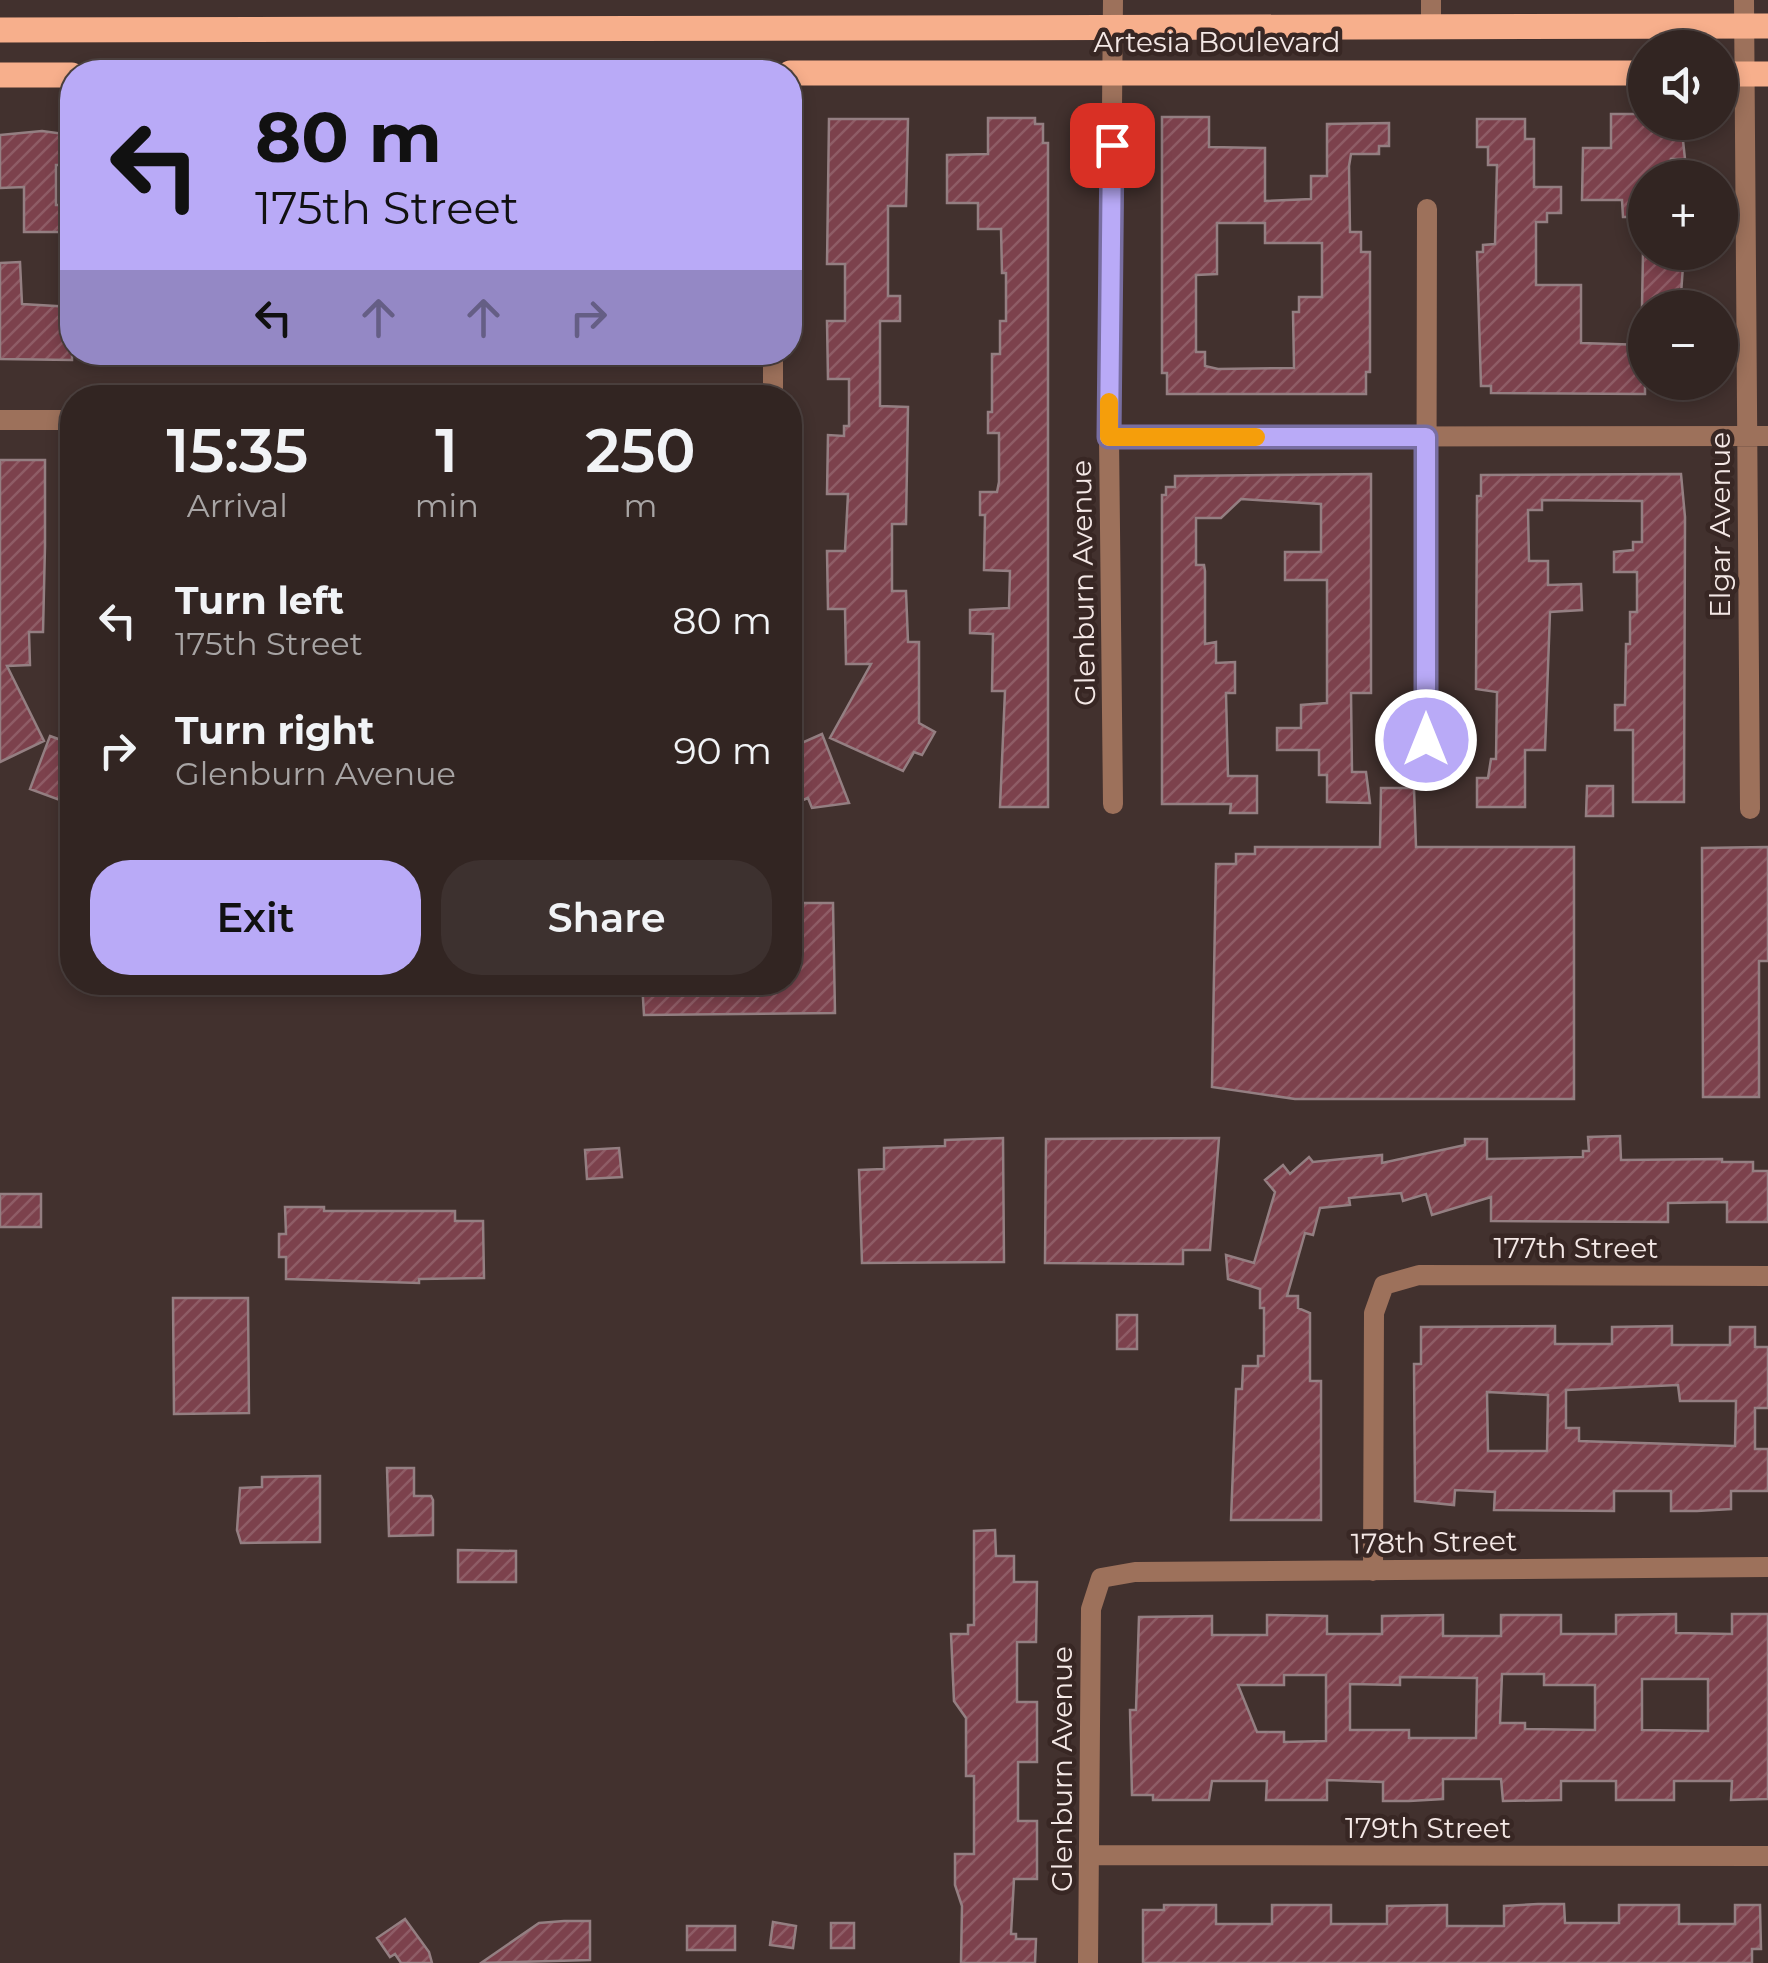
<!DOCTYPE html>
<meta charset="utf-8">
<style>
:root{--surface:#322522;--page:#3d312f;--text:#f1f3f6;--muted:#a8a5a5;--line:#4d4240;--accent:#b9aaf7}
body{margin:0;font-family:Montserrat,sans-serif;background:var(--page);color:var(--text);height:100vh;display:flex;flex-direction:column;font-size:38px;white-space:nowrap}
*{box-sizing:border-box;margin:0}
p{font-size:32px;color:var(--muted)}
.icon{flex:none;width:55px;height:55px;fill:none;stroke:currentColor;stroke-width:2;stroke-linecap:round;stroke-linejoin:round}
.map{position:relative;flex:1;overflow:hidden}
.sheet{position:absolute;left:60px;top:385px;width:742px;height:610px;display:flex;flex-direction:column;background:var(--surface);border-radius:40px;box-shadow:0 5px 15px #0003,0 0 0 2px var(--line)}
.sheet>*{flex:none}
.hud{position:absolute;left:60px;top:60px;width:742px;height:305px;border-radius:40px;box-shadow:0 5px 15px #0003,0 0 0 2px var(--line);background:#b9aaf7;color:#111;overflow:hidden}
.controls{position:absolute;left:1628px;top:30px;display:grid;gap:20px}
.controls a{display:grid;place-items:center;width:110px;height:110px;border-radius:50%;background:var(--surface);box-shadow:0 5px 15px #0003,0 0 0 2px var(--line);font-size:50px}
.pin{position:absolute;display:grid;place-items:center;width:85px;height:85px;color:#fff;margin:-42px;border-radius:20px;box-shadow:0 5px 15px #0006}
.me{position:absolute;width:110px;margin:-55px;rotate:0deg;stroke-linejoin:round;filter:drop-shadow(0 0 8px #0008)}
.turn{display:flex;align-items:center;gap:35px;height:210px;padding:0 30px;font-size:45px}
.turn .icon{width:130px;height:130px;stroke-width:2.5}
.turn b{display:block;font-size:70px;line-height:85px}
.lanes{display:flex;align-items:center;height:95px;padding:0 30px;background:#0003;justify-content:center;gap:50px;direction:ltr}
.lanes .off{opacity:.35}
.eta{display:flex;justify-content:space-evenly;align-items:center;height:170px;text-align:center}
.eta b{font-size:60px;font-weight:600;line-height:70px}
.action{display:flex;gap:20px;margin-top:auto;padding:20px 30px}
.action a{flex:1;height:115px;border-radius:40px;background:var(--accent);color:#111;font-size:40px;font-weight:600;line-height:115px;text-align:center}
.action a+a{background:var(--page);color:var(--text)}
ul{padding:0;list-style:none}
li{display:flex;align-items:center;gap:30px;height:130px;padding:0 30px}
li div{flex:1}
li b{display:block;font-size:38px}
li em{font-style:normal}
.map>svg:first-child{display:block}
.building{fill:url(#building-hatch);stroke:#947f82;stroke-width:2.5;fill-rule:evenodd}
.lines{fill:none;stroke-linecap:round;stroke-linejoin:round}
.street{stroke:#9d715b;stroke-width:20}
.primary{stroke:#f7af8c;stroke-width:25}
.route-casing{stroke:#786ea1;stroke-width:25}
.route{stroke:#b9aaf7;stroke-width:18}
.slow{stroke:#f59e0b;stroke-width:18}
.labels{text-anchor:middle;stroke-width:9;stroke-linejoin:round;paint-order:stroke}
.street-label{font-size:28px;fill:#f4e8e6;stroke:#382724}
</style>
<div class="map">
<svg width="1768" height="1963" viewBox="0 0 1768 1963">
<defs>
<pattern id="building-hatch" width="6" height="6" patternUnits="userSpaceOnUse" patternTransform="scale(2.5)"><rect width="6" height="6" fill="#7c414c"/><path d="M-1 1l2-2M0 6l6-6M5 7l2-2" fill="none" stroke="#8f5c66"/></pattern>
</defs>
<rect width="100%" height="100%" fill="#42312e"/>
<path class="building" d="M 1611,114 L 1645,114 L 1645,122 L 1681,122 L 1685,159 L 1671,159 L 1671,178 L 1645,178 L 1645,217 L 1623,217 L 1622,200 L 1582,200 L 1583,148 L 1611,148 Z
M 1162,117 L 1209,117 L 1209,147 L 1265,148 L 1265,201 L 1311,199 L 1311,176 L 1327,176 L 1327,124 L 1389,123 L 1389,146 L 1379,146 L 1379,154 L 1351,154 L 1349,166 L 1350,232 L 1361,232 L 1361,252 L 1370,252 L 1370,372 L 1366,372 L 1366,394 L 1167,394 L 1167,373 L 1162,373 ZM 1217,223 L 1265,223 L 1265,243 L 1322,243 L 1322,297 L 1299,297 L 1299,312 L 1293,312 L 1294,368 L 1218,369 L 1205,366 L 1205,352 L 1196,352 L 1196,275 L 1217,274 Z
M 988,118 L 1035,118 L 1035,124 L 1043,124 L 1043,143 L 1048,143 L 1048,807 L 1000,807 L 1005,691 L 992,691 L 993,634 L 970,633 L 970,610 L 1009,608 L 1010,571 L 984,570 L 985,515 L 980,515 L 980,492 L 997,492 L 999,482 L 999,433 L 988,433 L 988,412 L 992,412 L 992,354 L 1000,354 L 1000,321 L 1006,321 L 1006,273 L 1002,273 L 1001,229 L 978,229 L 978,203 L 947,203 L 947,155 L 988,154 Z
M 829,119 L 908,119 L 906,206 L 888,206 L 888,296 L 900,296 L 900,321 L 880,321 L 880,406 L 908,407 L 906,524 L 892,524 L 892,591 L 906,591 L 908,642 L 919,642 L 919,723 L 935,732 L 922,755 L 914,752 L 903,771 L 830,738 L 871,664 L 846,664 L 845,609 L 828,609 L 827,551 L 845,551 L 848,494 L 827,494 L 828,435 L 844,436 L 844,426 L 849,426 L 849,379 L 828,379 L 827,321 L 845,321 L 845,264 L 827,264 Z
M 1477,119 L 1525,119 L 1525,139 L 1534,139 L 1534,187 L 1561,187 L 1561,213 L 1547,213 L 1547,222 L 1536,222 L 1536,285 L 1581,285 L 1581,343 L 1645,345 L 1645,394 L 1491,393 L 1491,386 L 1481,386 L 1477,252 L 1483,252 L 1483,245 L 1495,244 L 1497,165 L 1488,165 L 1488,147 L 1477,147 Z
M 42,131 L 72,135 L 72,165 L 56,165 L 56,205 L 72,205 L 72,232 L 24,232 L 24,187 L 0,188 L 0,135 Z
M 1643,252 L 1684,252 L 1680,308 L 1642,308 Z
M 20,262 L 22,304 L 72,307 L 72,360 L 0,359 L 0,263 Z
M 0,460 L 45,460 L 45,546 L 43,632 L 29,632 L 30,665 L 7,666 L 44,741 L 0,762 Z
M 1371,474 L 1371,693 L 1351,693 L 1352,772 L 1366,772 L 1370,803 L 1327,802 L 1327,775 L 1319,775 L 1319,750 L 1277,750 L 1277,728 L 1301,728 L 1301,705 L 1327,703 L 1327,580 L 1285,580 L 1285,552 L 1321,552 L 1321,504 L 1241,499 L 1221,518 L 1196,518 L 1196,565 L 1204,565 L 1205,571 L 1205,644 L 1216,642 L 1216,663 L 1235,662 L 1235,693 L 1226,693 L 1228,776 L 1257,776 L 1257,813 L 1230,813 L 1231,804 L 1162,804 L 1162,495 L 1166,495 L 1166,487 L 1175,487 L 1175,476 Z
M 1681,474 L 1685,517 L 1684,802 L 1633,802 L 1633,730 L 1615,730 L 1615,705 L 1625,705 L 1626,644 L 1630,644 L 1630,612 L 1637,612 L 1637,572 L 1614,572 L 1614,552 L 1633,550 L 1633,542 L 1642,542 L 1642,501 L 1542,500 L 1542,510 L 1528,510 L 1529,561 L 1548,561 L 1548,585 L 1581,584 L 1582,610 L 1550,612 L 1545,750 L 1525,750 L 1525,807 L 1477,807 L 1477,778 L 1488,778 L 1491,759 L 1496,759 L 1497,692 L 1476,689 L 1477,496 L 1481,496 L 1481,475 Z
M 822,734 L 849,803 L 812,808 L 808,798 L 796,803 L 790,790 L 790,748 Z
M 50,736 L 72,744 L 72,783 L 65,802 L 30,789 Z
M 1587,786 L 1613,786 L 1613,816 L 1586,816 Z
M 1381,788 L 1414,788 L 1416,847 L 1574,847 L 1574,1099 L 1295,1099 L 1212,1087 L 1216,864 L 1236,864 L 1236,854 L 1255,854 L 1255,847 L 1380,847 Z
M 1768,847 L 1768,961 L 1759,961 L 1759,1097 L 1703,1097 L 1702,848 Z
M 790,903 L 833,903 L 835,1013 L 644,1015 L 642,982 L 790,982 Z
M 1620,1136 L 1621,1160 L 1722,1159 L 1722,1162 L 1753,1162 L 1753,1171 L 1768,1171 L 1768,1222 L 1727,1222 L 1727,1202 L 1668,1203 L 1668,1222 L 1491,1221 L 1491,1197 L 1432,1215 L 1426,1194 L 1403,1201 L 1401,1193 L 1349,1198 L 1350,1205 L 1320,1208 L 1313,1235 L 1305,1233 L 1287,1296 L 1298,1296 L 1298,1308 L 1310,1313 L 1310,1381 L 1321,1381 L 1321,1520 L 1231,1520 L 1236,1389 L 1242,1389 L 1243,1366 L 1258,1366 L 1258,1356 L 1264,1356 L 1264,1308 L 1260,1308 L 1260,1289 L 1228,1279 L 1226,1255 L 1254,1263 L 1275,1192 L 1265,1180 L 1283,1165 L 1290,1174 L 1309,1157 L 1313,1162 L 1382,1155 L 1382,1163 L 1465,1145 L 1465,1139 L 1487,1139 L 1487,1159 L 1583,1157 L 1583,1151 L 1589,1151 L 1588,1137 Z
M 1003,1138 L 1004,1262 L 862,1263 L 859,1170 L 884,1169 L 884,1148 L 945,1146 L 945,1140 Z
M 1219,1138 L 1210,1250 L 1183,1250 L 1183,1264 L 1045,1263 L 1046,1139 Z
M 619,1148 L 622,1177 L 587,1179 L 585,1150 Z
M 0,1194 L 41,1194 L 41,1227 L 0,1227 Z
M 285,1207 L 324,1207 L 324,1211 L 455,1211 L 455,1221 L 483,1221 L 484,1278 L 419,1279 L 419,1283 L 286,1279 L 286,1257 L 279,1257 L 279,1234 L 286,1234 Z
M 173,1298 L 248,1298 L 249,1413 L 174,1414 Z
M 1117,1315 L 1137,1315 L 1137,1349 L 1117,1349 Z
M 1555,1326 L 1555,1344 L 1612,1344 L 1612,1327 L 1672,1326 L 1672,1345 L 1730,1345 L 1730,1327 L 1755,1327 L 1755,1347 L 1768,1347 L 1768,1408 L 1755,1408 L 1755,1449 L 1768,1449 L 1768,1491 L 1731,1491 L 1731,1509 L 1697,1511 L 1671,1511 L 1671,1491 L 1614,1491 L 1614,1511 L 1494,1510 L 1495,1492 L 1455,1490 L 1454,1505 L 1415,1501 L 1414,1364 L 1421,1364 L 1421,1327 ZM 1678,1385 L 1680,1401 L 1736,1401 L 1735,1446 L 1579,1441 L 1579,1428 L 1566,1428 L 1566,1390 ZM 1487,1392 L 1548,1395 L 1547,1451 L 1488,1451 Z
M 387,1468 L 414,1468 L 414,1496 L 431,1496 L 433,1500 L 433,1535 L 389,1536 Z
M 320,1476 L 320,1542 L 241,1543 L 237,1530 L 240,1488 L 262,1487 L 262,1477 Z
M 995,1530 L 996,1556 L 1014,1556 L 1014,1582 L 1037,1582 L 1036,1642 L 1017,1642 L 1017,1702 L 1037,1702 L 1037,1762 L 1018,1762 L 1018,1821 L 1037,1821 L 1037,1879 L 1014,1879 L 1011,1934 L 1016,1934 L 1016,1939 L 1036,1939 L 1035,1963 L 961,1963 L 962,1906 L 955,1885 L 955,1854 L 974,1854 L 974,1776 L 966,1776 L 966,1718 L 954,1701 L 951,1634 L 968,1634 L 968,1625 L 974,1625 L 974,1531 Z
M 458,1550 L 516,1551 L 516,1582 L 458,1582 Z
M 1676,1614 L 1676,1633 L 1732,1634 L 1732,1614 L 1768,1614 L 1768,1799 L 1731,1800 L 1732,1781 L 1674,1781 L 1674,1800 L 1616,1800 L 1616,1781 L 1561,1781 L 1561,1800 L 1503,1801 L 1501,1779 L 1443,1779 L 1443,1799 L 1409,1801 L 1383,1801 L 1383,1782 L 1327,1780 L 1327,1800 L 1266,1800 L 1267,1781 L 1212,1781 L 1209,1800 L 1153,1800 L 1153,1795 L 1132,1795 L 1130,1710 L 1136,1710 L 1139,1617 L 1212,1616 L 1212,1635 L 1267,1635 L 1267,1615 L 1327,1616 L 1327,1634 L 1382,1634 L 1382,1616 L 1443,1615 L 1443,1636 L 1501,1636 L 1501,1615 L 1561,1615 L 1561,1634 L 1616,1634 L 1616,1615 ZM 1502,1674 L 1544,1674 L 1544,1685 L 1595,1685 L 1595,1730 L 1525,1729 L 1525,1723 L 1500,1723 ZM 1284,1675 L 1326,1675 L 1326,1741 L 1284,1742 L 1284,1732 L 1257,1732 L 1238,1685 L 1284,1685 ZM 1400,1677 L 1477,1678 L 1476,1738 L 1409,1738 L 1409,1730 L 1350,1730 L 1350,1684 L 1400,1685 ZM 1642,1679 L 1708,1679 L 1708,1731 L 1642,1730 Z
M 1538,1904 L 1564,1904 L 1565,1923 L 1619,1923 L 1619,1905 L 1679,1905 L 1679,1924 L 1735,1924 L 1735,1905 L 1760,1905 L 1761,1949 L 1752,1949 L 1752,1963 L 1143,1963 L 1143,1910 L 1164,1910 L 1164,1905 L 1216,1905 L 1216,1924 L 1272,1924 L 1272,1905 L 1331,1905 L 1331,1924 L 1387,1924 L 1387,1906 L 1447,1905 L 1447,1926 L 1504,1926 L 1504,1906 Z
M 405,1919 L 429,1952 L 432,1963 L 401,1963 L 395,1954 L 390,1957 L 377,1938 Z
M 564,1921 L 590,1921 L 590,1960 L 481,1963 L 539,1923 Z
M 773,1922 L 796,1926 L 793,1948 L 770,1945 Z
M 831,1923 L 854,1923 L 854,1948 L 831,1948 Z
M 687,1926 L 735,1926 L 735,1950 L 687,1950 Z"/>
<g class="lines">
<path class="street" d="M 1113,0 L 1109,437 L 1113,804
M 1431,0 L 1431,28
M 1744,0 L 1750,809
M 773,398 L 773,352
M 0,420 L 72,420
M 1109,437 L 1768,436
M 1426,740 L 1427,209
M 1373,1571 L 1374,1313 L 1384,1285 L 1419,1275 L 1768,1276
M 1089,1855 L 1768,1856
M 1088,1963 L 1091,1609 L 1101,1578 L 1135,1572 L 1768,1567"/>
<path class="primary" d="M 0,30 L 1768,26
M 790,73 L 1645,73
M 1720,74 L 1768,74
M 0,75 L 72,75"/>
</g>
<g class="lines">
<g class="route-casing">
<path id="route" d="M 1112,145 L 1109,437 L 1426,437 L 1426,740"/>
</g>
<use href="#route" class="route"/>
<path class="slow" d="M 1109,402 L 1109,437 L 1256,437"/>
</g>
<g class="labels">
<g class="street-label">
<text x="1217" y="52">Artesia Boulevard</text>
<text transform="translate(1720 525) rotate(-90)" y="10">Elgar Avenue</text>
<text transform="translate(1083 583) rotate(-91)" y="10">Glenburn Avenue</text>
<text x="1576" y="1258">177th Street</text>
<text transform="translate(1434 1542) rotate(-1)" y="10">178th Street</text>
<text transform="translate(1062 1769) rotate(-90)" y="10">Glenburn Avenue</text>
<text x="1428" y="1838">179th Street</text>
</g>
</g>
</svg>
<div class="controls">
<a><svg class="icon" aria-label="sound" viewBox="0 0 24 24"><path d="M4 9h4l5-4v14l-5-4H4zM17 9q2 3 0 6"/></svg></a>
<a>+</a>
<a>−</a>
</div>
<div class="pin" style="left:1112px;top:145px;background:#d93025"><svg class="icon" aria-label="arrive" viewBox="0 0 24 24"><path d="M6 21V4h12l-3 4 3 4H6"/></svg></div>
<svg class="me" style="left:1426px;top:740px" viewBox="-20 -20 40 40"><circle r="17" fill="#b9aaf7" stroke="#fff" stroke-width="3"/><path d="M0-11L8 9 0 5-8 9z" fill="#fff"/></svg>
<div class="hud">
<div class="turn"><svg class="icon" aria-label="left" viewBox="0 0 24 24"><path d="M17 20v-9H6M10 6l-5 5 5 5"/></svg><div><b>80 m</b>175th Street</div></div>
<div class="lanes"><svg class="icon" aria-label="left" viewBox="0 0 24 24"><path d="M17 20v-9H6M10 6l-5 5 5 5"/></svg><svg class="icon off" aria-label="ahead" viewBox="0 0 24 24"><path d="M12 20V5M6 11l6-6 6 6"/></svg><svg class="icon off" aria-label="ahead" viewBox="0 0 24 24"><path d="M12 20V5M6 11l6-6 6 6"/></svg><svg class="icon off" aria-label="right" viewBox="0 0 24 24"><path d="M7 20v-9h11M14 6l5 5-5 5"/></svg></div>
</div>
<section class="sheet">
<div class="eta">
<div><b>15:35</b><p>Arrival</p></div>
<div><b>1</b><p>min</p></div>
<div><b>250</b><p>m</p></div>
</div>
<ul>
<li><svg class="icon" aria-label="left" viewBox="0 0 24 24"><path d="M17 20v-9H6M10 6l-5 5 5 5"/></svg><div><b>Turn left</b><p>175th Street</p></div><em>80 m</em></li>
<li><svg class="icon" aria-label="right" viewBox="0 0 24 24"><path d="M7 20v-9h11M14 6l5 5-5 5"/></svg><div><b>Turn right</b><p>Glenburn Avenue</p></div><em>90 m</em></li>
</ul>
<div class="action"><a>Exit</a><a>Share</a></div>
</section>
</div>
